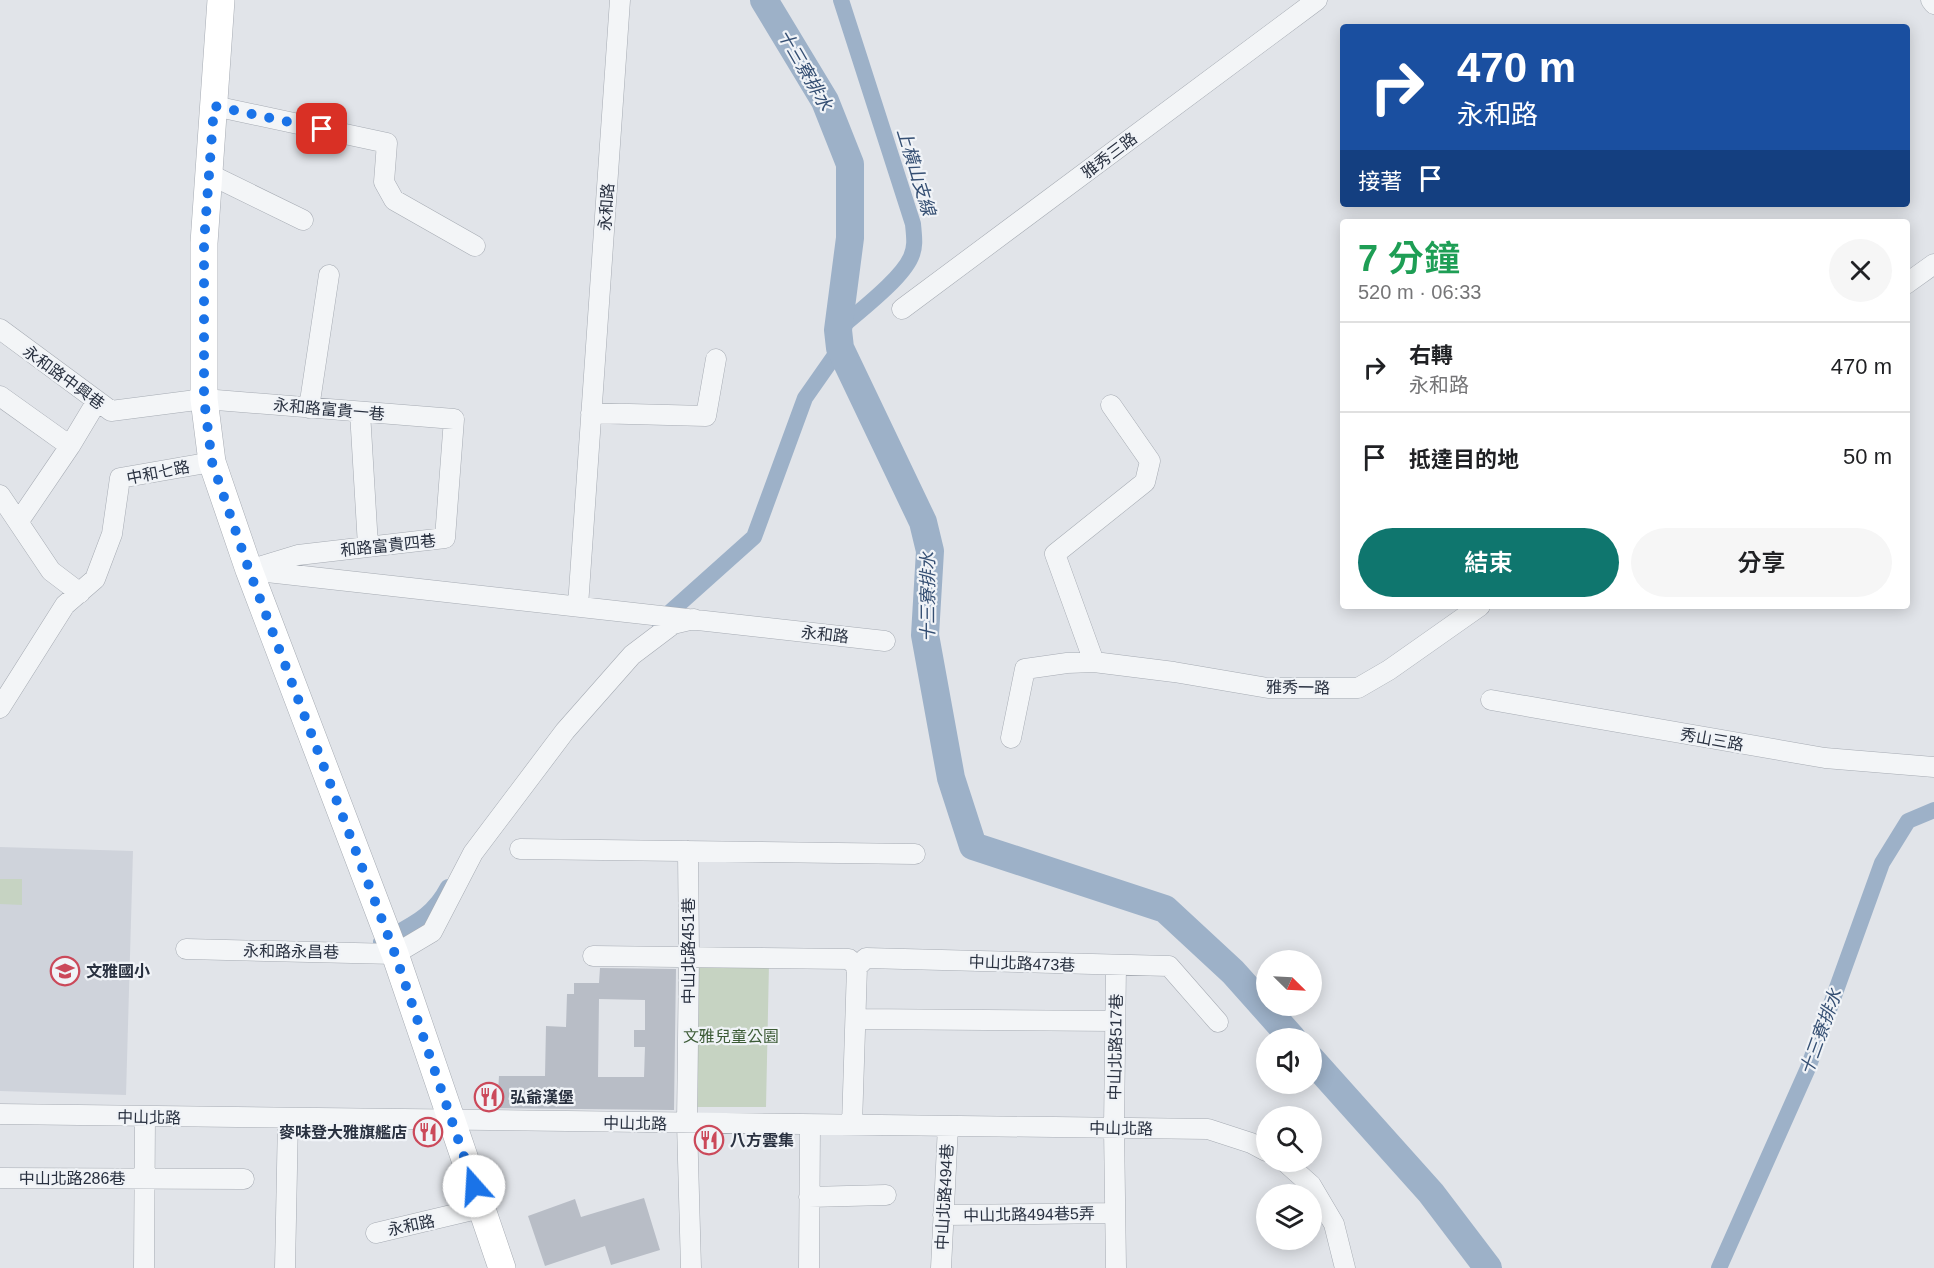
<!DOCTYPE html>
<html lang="zh-TW">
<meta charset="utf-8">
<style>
:root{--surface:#fff;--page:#f6f6f6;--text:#202124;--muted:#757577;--line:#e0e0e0;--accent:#0f766e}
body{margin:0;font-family:Helvetica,"Noto Sans TC",sans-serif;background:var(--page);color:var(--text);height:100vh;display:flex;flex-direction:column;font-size:22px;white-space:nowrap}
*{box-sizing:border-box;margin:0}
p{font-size:20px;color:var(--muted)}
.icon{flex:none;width:33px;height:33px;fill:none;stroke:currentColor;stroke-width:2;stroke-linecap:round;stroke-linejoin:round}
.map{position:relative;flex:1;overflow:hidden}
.panel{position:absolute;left:1340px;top:219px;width:570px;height:390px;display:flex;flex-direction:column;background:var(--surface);border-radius:6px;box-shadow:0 3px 15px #0003}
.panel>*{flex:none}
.top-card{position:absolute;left:1340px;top:24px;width:570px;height:183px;border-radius:6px;box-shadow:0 3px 15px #0003;background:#1a4fa0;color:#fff;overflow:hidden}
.needle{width:39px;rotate:114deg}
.buttons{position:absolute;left:1256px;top:950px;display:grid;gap:12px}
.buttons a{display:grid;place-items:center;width:66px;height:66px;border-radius:50%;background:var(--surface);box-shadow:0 3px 15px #0003;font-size:30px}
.pin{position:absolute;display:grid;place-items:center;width:51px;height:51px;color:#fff;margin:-26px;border-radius:12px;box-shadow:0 3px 9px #0006}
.me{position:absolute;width:66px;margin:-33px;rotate:341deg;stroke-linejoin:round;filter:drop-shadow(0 0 4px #0008)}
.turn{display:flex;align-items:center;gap:21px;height:126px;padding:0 18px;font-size:27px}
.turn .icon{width:78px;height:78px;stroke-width:2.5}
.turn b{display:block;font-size:42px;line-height:51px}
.then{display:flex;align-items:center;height:57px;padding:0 18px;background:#0003;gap:12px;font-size:22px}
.round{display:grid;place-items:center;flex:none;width:63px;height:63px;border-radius:32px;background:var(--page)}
.summary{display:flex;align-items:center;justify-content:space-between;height:102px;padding:0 18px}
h1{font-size:36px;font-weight:600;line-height:45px;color:#1e9e55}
.action{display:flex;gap:12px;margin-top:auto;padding:12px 18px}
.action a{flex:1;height:69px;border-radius:36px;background:var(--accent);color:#fff;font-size:24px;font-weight:600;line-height:69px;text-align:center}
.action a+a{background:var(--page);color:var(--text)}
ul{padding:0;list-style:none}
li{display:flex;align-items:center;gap:18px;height:90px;padding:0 18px;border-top:2px solid var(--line)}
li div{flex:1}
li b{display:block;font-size:22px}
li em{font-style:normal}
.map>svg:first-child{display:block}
.built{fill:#cfd3db}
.green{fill:#c6d3c2}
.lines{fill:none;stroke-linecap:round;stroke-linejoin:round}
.canal{stroke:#9db1c8;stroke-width:16}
.river{stroke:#9db1c8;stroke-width:28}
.building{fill:#b8bdc6;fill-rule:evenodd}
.street-casing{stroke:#a6abb3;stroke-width:21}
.secondary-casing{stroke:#a6abb3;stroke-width:28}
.street{stroke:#f3f5f7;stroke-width:20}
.secondary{stroke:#fff;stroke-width:27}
.route{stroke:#1a73e8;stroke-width:10;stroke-dasharray:0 18}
.labels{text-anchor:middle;stroke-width:4.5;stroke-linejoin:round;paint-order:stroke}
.street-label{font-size:16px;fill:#293140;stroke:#f0f3f7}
.poi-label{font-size:16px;font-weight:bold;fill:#293140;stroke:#f0f3f7;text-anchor:start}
.park-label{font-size:16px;fill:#3d5c37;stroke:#f0f3f7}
.water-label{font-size:18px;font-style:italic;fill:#354f73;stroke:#f0f3f7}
</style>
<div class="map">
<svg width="1934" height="1268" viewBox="0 0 1934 1268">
<rect width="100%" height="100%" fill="#e1e4e9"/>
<path class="built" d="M 0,847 L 133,851 L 126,1095 L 0,1091 Z"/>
<path class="green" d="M 0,879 L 22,879 L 22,905 L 0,904 Z
M 695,963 L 769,964 L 766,1107 L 693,1107 Z"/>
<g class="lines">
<path class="canal" d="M 838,330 C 858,312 901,280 911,257 C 916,246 914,236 913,224 L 841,0
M 659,622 L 754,537 L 805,398 L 840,348
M 381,942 C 410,925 432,918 448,887
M 1719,1268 L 1808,1068 L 1882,863 L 1908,821 L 1934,810"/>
<path class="river" d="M 764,0 L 825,101 L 850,164 L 850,238 L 838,330 L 840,348 L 923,522 L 930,551 L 925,635 L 951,778 L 973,846 L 1165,909 L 1233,972 L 1292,1038
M 1311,1059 L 1431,1193 L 1488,1268"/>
</g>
<path class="building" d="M 600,968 L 676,969 L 674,1110 L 487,1108 L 487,1092 L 498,1092 L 499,1076 L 545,1076 L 546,1026 L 566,1027 L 567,994 L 574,994 L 574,983 L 599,983 ZM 599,999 L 645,1000 L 645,1030 L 634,1030 L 634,1047 L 645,1047 L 644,1077 L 598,1077 Z
M 644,1198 L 660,1250 L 611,1265 L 605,1246 L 545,1266 L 528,1216 L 575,1199 L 581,1217 Z"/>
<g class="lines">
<g class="street-casing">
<path id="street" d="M 1931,0 L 1934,4
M 214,106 L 387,143 L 384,182 L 394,200 L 475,246
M 209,174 L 303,220
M 1906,284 L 1934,264
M 902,309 L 1317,0
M 0,329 L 111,411 L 204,399 L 454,419 L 445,538 L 298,555 L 249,570
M 0,396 L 70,446
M 309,408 L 329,275
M 360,412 L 368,546
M 591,413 L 706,416 L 716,359
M 0,495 L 51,571 L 80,593
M 19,521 L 70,446 L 97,401
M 258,571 L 885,641
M 578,606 L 620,0
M 1094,662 L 1055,554 L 1145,482 L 1150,461 L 1111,405
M 1491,700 L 1825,758 L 1934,767
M 0,708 L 65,605 L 95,579 L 112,534 L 120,478 L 212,462
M 1011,738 L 1025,669 L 1067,663 L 1094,662 L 1174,672 L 1268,688 L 1358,688 L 1389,670 L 1480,606
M 520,849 L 915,854
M 688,851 L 689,956 L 687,1123 L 691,1268
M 186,949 L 395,954 L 432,932 L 473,853 L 565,731 L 632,655 L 673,624 L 694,619
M 593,956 L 849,959 L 857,967
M 856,1019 L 1115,1021
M 0,1114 L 1208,1129 L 1251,1143 L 1266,1151
M 852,1125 L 857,967 L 866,958 L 1169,966 L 1218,1022
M 1284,1161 L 1311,1185 L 1334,1224 L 1345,1268
M 0,1178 L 244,1179
M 809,1197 L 886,1195
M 943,1215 L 1115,1213
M 376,1233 L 481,1208
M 144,1268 L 145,1117
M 285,1268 L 288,1119
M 809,1268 L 810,1125
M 941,1268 L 948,1126
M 1116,1268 L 1114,1128 L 1116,965"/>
</g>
<g class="secondary-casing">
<path id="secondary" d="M 221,0 L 204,243 L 204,399 L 212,462 L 249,570 L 395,954 L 502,1268"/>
</g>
<use href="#street" class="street"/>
<use href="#secondary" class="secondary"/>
</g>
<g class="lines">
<path class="route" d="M 322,129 L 214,106 L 204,243 L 204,399 L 212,462 L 249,570 L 395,954 L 474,1186"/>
</g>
<defs>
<g id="school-ring" transform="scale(1.5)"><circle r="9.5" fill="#f0f3f7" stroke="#cb495a" stroke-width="1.5"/><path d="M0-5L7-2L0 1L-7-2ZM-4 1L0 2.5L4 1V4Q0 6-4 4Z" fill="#cb495a"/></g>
<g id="restaurant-ring" transform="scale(1.5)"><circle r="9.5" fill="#f0f3f7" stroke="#cb495a" stroke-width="1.5"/><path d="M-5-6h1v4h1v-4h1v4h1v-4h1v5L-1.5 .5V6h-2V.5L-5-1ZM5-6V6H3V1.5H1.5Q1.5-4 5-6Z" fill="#cb495a"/></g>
</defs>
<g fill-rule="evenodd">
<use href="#school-ring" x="65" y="971"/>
<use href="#restaurant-ring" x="489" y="1097"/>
<use href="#restaurant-ring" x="428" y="1132"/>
<use href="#restaurant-ring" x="709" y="1140"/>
</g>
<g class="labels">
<g class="street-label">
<text transform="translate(1109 155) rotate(-37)" y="6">雅秀三路</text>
<text transform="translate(606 207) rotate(-86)" y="6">永和路</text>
<text transform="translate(64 377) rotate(36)" y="6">永和路中興巷</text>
<text transform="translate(329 409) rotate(5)" y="6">永和路富貴一巷</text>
<text transform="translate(158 472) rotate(-11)" y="6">中和七路</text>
<text transform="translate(388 545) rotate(-6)" y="6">和路富貴四巷</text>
<text transform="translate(825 634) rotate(6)" y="6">永和路</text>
<text transform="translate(1298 687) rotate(1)" y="6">雅秀一路</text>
<text transform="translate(1712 739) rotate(10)" y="6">秀山三路</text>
<text transform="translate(291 951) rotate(1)" y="6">永和路永昌巷</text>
<text transform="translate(688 951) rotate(-90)" y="6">中山北路451巷</text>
<text transform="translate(1022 963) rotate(2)" y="6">中山北路473巷</text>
<text transform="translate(1115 1047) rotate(-89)" y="6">中山北路517巷</text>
<text transform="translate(149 1117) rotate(1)" y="6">中山北路</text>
<text transform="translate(635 1123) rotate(1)" y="6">中山北路</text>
<text transform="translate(1121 1128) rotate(1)" y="6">中山北路</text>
<text x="72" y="1184">中山北路286巷</text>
<text transform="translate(944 1197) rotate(-87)" y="6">中山北路494巷</text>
<text transform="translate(1029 1214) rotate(-1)" y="6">中山北路494巷5弄</text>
<text transform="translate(411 1225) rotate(-12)" y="6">永和路</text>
</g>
<g class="poi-label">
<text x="86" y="977">文雅國小</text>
<text x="510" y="1103">弘爺漢堡</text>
<text x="407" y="1138" text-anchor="end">麥味登大雅旗艦店</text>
<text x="730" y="1146">八方雲集</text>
</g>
<g class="park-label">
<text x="731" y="1042">文雅兒童公園</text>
</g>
<g class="water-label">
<text transform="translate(805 70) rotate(60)" y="6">十三寮排水</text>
<text transform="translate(916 172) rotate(73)" y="6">上橫山支線</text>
<text transform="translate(928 597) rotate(-90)" y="6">十三寮排水</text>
<text transform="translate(1821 1032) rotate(-70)" y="6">十三寮排水</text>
</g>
</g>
</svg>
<div class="buttons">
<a><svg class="needle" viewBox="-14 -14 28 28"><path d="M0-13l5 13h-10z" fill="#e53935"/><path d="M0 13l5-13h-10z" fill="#757577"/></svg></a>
<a><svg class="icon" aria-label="sound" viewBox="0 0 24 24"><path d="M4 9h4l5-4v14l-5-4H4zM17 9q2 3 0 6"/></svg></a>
<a><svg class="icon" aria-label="search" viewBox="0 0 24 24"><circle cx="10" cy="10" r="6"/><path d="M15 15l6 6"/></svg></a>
<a><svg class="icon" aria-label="layers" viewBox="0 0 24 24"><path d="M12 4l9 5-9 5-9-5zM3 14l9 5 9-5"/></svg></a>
</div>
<div class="pin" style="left:322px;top:129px;background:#d93025"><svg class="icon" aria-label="arrive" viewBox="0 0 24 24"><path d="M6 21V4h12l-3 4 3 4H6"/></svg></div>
<svg class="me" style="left:474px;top:1186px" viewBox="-20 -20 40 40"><circle r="19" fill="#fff"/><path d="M0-13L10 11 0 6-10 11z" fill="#1a73e8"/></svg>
<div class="top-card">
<div class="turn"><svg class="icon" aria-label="right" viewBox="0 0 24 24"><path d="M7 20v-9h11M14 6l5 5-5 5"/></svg><div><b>470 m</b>永和路</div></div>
<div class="then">接著<svg class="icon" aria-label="arrive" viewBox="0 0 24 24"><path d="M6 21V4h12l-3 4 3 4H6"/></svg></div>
</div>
<section class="panel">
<div class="summary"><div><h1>7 分鐘</h1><p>520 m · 06:33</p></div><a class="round"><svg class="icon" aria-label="close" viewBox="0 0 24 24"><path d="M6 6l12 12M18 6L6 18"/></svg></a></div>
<ul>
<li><svg class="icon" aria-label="right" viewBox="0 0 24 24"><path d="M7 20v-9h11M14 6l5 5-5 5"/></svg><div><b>右轉</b><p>永和路</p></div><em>470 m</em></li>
<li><svg class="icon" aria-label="arrive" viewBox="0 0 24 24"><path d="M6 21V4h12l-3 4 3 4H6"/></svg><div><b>抵達目的地</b></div><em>50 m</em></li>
</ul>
<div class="action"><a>結束</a><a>分享</a></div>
</section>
</div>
